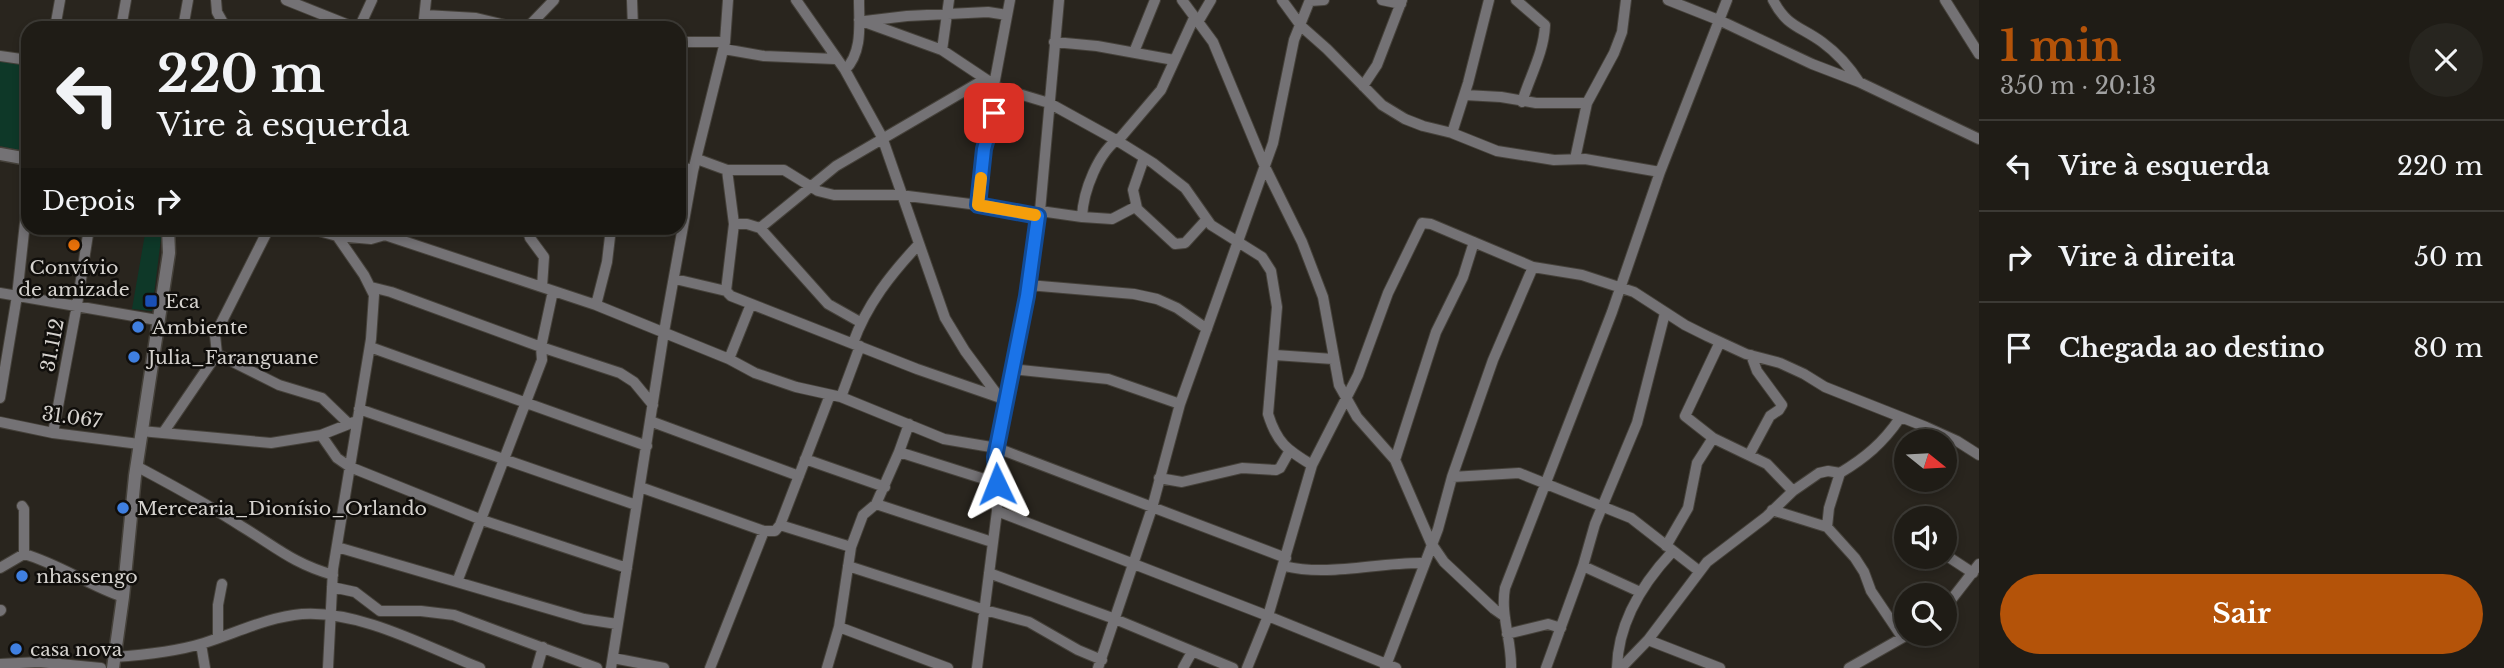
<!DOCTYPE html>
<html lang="pt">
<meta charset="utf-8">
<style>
:root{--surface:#1f1c16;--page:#27251f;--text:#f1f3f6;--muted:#a1a1a1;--line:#3c3a35;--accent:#b45309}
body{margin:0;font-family:"Libre Baskerville",serif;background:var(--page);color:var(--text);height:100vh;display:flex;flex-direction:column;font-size:26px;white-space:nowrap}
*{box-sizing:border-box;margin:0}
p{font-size:23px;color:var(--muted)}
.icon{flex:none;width:38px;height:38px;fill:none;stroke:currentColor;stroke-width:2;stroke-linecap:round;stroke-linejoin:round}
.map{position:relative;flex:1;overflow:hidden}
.details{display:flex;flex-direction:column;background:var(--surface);width:525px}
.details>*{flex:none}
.guide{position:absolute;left:21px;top:21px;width:665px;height:214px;border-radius:21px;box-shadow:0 4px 10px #0003,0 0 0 2px var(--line);background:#1f1c16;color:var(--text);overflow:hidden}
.needle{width:46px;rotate:108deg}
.tools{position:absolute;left:1894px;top:429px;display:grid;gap:14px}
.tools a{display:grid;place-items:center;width:63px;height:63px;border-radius:50%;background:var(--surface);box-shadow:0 4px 10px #0003,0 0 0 2px var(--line);font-size:35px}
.pin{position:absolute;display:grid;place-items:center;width:60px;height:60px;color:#fff;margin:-30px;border-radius:14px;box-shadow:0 4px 10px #0006}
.me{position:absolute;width:77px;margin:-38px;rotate:358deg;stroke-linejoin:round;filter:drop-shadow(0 0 5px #0008)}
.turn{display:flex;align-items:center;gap:24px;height:147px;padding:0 21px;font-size:32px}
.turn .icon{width:91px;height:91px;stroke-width:2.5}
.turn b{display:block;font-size:49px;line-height:60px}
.then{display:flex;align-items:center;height:66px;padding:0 21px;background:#0003;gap:14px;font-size:26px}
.round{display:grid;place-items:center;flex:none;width:74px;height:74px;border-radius:37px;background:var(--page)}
.summary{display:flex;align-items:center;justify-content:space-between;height:119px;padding:0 21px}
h1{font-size:42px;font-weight:800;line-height:52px;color:var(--accent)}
.cta{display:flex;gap:14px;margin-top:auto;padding:14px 21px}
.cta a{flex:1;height:80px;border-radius:42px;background:var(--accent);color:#fff;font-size:28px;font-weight:800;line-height:80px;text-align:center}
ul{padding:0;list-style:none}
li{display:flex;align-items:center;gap:21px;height:91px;padding:0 21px;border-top:2px solid var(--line)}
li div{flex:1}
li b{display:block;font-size:26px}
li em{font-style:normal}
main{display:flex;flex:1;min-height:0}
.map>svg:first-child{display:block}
.green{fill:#0e3828}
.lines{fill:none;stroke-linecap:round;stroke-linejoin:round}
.minor-casing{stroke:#45413a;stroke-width:12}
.tertiary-casing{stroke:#45413a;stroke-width:15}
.minor{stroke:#747275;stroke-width:10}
.tertiary{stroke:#747275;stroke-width:12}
.route-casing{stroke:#114b97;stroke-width:18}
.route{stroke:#1a73e8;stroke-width:12}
.slow{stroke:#f59e0b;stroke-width:12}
.food-dot{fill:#e8710a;stroke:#100e0b;stroke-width:2.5}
.transit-dot{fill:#1a4fb4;stroke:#100e0b;stroke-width:2.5}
.shop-dot{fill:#3f7fe0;stroke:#100e0b;stroke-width:2.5}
.labels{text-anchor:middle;stroke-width:5;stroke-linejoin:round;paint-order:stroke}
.poi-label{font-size:19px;fill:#d5d2ce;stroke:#100e0b;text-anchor:start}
.street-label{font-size:19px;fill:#d5d2ce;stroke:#100e0b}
</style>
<main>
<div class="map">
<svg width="1979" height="668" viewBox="0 0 1979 668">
<rect width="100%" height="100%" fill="#29251e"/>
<path class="green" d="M 0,58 L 28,63 L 28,152 L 0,146 Z
M 146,228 L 158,229 L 161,238 L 152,311 L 132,309 Z"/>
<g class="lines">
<g class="minor-casing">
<path id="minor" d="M 216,0 L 217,12 L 226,28
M 286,0 L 356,28
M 632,0 L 633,28
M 796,0 L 845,70 L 882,137 L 945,318 L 965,351 L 999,397
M 1182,0 L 1213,42 L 1265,167 L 1302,242 L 1323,297 L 1339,385 L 1357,417 L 1395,460 L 1431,543 L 1444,562 L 1494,609 L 1504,616
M 1282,0 L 1301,26 L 1327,49 L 1382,105 L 1405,119 L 1423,126 L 1452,133 L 1497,151 L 1554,160 L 1585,159 L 1660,172
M 1382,0 L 1401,4
M 1516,0 L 1545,25 C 1544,52 1530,76 1522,102
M 1668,0 L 1721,21 L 1812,64 L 1859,82 L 1979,139
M 1773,0 C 1787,27 1800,26 1822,42 C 1837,53 1849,66 1859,82
M 1945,0 L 1979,54
M 1310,1 L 1324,0
M 425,15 L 476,18 L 518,28
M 859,20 L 942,50 L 999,88 L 1049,103 L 1116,140 L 1153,163 L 1185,188 L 1211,225 L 1262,257 L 1271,271 L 1277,307 L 1268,414 C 1277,443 1287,450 1312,465
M 865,21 L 907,16 L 988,12 L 1007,15
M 1198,22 L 1211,0
M 55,28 L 60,0
M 121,28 L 126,0
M 183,28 L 188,0
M 359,28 L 372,0
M 423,28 L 426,0
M 527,28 L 554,0
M 679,42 L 725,42
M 1054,42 L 1097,46 L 1174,60
M 724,49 L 764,56 L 835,59
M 942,50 L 949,0
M 1134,52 L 1155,0
M 0,56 L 28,60
M 845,70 C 863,52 859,24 859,0
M 994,85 L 1010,0
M 1363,86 L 1377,65 L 1402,0
M 1465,95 L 1501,97 L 1536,103 L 1587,103
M 1452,133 L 1468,83 L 1489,0
M 697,159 L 727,170 L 784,170 L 818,191 L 834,195 L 900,195 L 978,205 L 1038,216
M 1575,159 L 1587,103 L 1614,53 L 1622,32 L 1626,0
M 679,165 L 693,171
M 727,170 L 734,224 L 726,291 L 731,296 L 917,369 L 998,397
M 978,205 L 983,149 L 999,88
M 1137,208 L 1133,190 L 1144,158
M 1040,211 L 1082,217 L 1112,219 L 1135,207 L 1175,244 L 1185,243 L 1206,220
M 1082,217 C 1083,192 1098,151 1121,137 L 1161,90 L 1194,18
M 734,224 L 747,224 L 760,228 L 828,304 L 860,322
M 308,228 L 337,236 L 364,275 L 374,295 L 371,339 L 333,569 L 328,668
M 527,228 L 530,238 L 544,257 L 542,287
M 760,228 L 836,166 L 985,79
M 337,236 L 371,239 L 385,235 L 596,305 L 729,359 L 755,373 L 796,387 L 841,397 L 944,439 L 997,448 L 1286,558
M 675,279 L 726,291
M 1028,285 L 1134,294 L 1157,299 L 1177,308 L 1207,329
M 371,287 L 391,292 L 541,347 L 620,373 L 634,382 L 653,405
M 0,293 L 157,320
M 596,305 L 607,262 L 611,228
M 1720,342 L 1685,416 L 1713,438 L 1767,464 L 1793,491
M 853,343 C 867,304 891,274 919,244
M 370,347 L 647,446
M 217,354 L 215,335 L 269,228
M 1275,355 L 1333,359
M 729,359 L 751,304
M 1012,369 L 1108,379 L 1180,404
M 841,397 L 860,346
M 0,398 L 17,296 L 28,195
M 359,409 L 636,505
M 650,421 L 799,476
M 0,422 L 53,433 L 139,444
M 141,431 L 271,443 L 321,435 L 354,422
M 53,433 L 77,305 L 89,228
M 163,433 L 217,354 L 279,385 L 322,398 L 349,424
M 321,435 L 337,458 L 350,467 L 482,520 L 627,568
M 899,452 L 909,424
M 1749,455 L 1770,416 L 1779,410 L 1782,405 L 1757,371 L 1751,355
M 805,459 L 885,487
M 1395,460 L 1436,332 L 1463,277 L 1474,242
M 136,466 C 172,485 207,504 241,526 C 276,547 292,563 333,575
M 1452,477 L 1519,473 L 1631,518 L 1699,571
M 1159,478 L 1182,482 L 1242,468 L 1276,470 L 1280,468 L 1289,452
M 640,487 L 764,531 L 775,531 L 780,525 L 830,395
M 876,504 L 992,542
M 22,506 L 24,509 L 24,554
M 1772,510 L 1827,527 L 1855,558 L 1864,572 L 1871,591 L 1902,637
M 997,511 L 1268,616 L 1396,668
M 780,525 L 851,547
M 1827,527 L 1829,508 L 1840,473
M 1666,546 L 1688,508 L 1697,463 L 1713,438
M 337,547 L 584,619 L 617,624
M 1944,554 L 1973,573
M 848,566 L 985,610 L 1029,622 L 1078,650 L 1102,660
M 1284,566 C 1330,577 1377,562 1424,563
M 1583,566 L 1640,592
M 0,568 L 24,554 C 59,564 88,585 123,597
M 989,573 L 1115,619 L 1233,668
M 457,582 L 542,360 L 541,347 L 553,291
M 332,587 L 355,592 L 380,611 L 421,611 L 454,615 L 597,668
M 1944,609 L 1979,564
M 0,611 L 1,610
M 839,627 L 948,668
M 1507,634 L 1548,624 L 1561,628
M 218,638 L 218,605 L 222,584
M 1648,640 L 1720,668
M 201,644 L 205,668
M 114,657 C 144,655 175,652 204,643 C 236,633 268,617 302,614 C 360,610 427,647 480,668
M 613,658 L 664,668
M 0,664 L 39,662 L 101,668
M 537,668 L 543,647
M 611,668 L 664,332 L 693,171 L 725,42 L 728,0
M 710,668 L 764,531
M 827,668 L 839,627 L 851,547 L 863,515 L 876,504 L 899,452 L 997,483
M 977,668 L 997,511 L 995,457 L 1027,296 L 1040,211 L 1059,0
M 1098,668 L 1152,508 L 1180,404 L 1273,143 L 1294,40 L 1310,0
M 1183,668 L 1192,652
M 1247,668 L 1268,616 L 1312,465 L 1358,375 L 1388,293 L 1422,223 L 1431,224 L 1533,267 L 1582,275 L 1634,292 L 1685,325 L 1707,336 L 1746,354 L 1780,363 L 1804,374 L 1825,387 L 1926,427 L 1957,441 L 1979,455
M 1385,668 L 1438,529 L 1452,477 L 1493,360 L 1533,267
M 1511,668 C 1512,641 1500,615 1505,588 L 1612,312 L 1660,172 L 1727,0
M 1546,668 L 1583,566 L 1595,524 L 1637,423 L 1665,313
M 1617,668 C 1618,623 1643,583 1672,552
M 1621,668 L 1648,640 L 1707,562 L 1766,517 L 1793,491 L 1819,473 L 1828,471 L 1840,473 C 1865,458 1883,443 1900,418
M 1849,668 L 1909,634"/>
</g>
<g class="tertiary-casing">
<path id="tertiary" d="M 0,154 L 28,159
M 113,668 L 123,597 L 135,476 L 169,253 L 168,228"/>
</g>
<use href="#minor" class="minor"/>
<use href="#tertiary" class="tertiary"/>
</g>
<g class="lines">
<g class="route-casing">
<path id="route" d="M 994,113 L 984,149 L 978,205 L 1038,216 L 1027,296 L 995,457 L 997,484"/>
</g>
<use href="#route" class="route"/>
<path class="slow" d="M 981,178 L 978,205 L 1035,215"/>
</g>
<circle class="food-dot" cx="74" cy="245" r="7"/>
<rect class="transit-dot" x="144" y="294" width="14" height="14" rx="3.5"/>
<g class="shop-dot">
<circle cx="138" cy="327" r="7"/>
<circle cx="134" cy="357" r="7"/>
<circle cx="123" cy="508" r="7"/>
<circle cx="22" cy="576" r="7"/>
<circle cx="16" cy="649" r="7"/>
</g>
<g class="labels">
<g class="poi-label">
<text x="74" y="274" text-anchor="middle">Convívio<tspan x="74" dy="22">de amizade</tspan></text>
<text x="165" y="308">Eca</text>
<text x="152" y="334">Ambiente</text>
<text x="148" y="364">Julia_Faranguane</text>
<text x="137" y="515">Mercearia_Dionísio_Orlando</text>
<text x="36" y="583">nhassengo</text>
<text x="30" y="656">casa nova</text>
</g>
<g class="street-label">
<text transform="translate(52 345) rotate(-79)" y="7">31.112</text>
<text transform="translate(72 417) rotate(8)" y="7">31.067</text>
</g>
</g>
</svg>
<div class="tools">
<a><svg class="needle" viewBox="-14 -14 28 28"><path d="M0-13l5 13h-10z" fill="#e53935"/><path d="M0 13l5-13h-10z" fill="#a1a1a1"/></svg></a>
<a><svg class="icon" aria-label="sound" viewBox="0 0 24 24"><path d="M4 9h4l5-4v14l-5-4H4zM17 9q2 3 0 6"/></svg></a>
<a><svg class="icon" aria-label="search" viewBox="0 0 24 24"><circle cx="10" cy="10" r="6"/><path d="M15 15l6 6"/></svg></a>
</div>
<div class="pin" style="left:994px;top:113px;background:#d93025"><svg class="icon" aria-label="arrive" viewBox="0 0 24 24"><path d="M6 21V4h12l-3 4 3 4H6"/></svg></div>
<svg class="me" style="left:997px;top:484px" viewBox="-20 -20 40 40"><path d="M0-17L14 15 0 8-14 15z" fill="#1a73e8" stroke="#fff" stroke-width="4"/></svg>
<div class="guide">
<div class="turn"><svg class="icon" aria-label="left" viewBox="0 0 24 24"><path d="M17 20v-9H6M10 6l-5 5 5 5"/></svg><div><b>220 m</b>Vire à esquerda</div></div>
<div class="then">Depois<svg class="icon" aria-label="right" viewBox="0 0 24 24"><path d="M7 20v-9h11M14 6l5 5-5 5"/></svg></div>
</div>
</div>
<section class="details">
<div class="summary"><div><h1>1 min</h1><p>350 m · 20:13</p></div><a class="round"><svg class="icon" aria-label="close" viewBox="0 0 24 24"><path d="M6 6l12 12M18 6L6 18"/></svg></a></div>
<ul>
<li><svg class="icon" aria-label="left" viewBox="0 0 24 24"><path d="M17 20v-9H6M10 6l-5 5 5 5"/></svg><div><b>Vire à esquerda</b></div><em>220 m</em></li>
<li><svg class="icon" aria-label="right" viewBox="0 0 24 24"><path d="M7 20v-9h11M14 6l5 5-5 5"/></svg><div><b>Vire à direita</b></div><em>50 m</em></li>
<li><svg class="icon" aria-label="arrive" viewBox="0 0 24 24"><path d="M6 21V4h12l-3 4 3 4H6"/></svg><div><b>Chegada ao destino</b></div><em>80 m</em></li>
</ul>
<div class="cta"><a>Sair</a></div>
</section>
</main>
